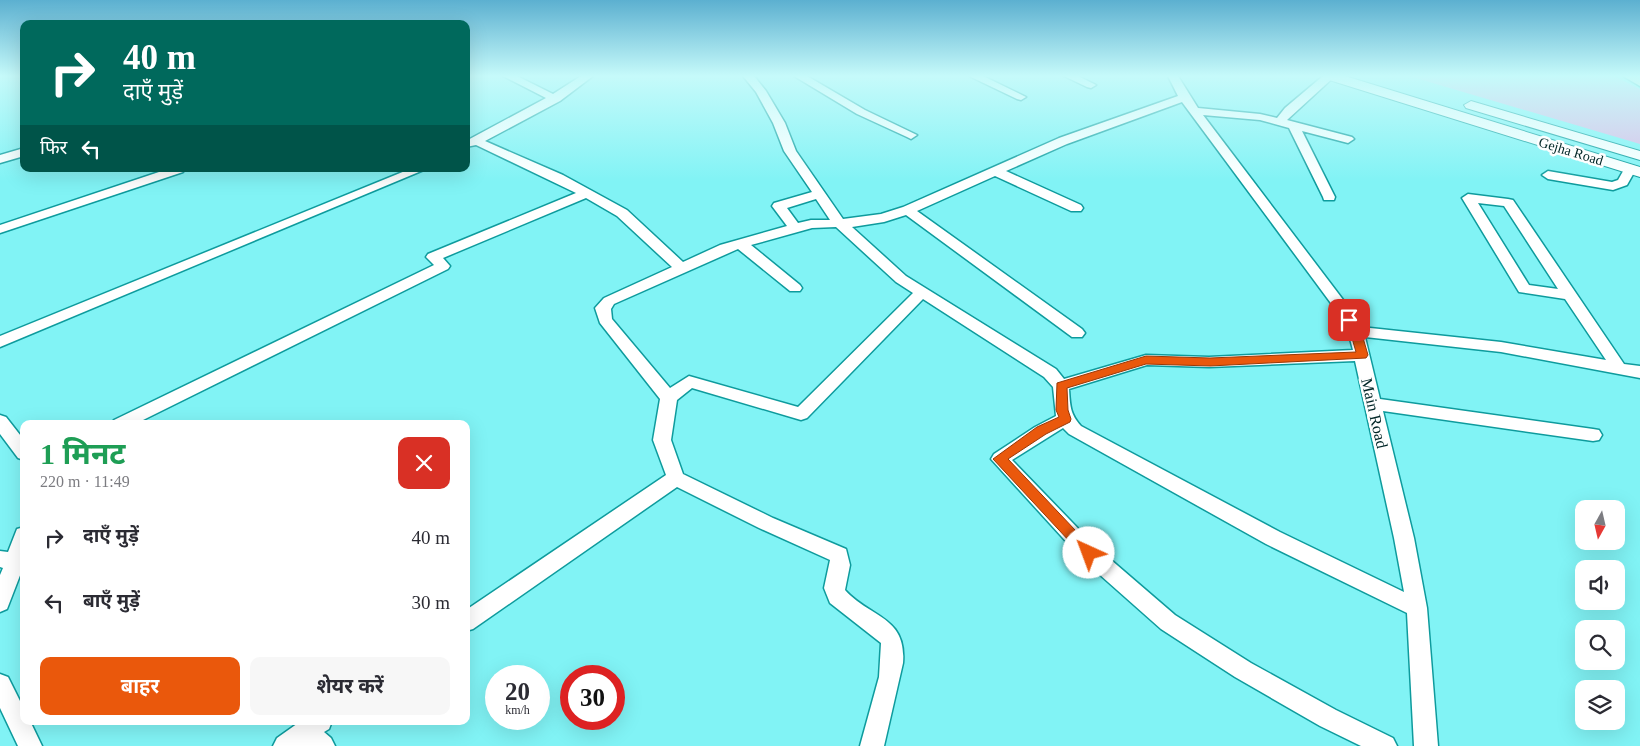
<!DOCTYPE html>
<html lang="hi">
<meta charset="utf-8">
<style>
:root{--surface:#fff;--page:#f7f7f7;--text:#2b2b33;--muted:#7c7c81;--accent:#ea580c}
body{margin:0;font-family:"Times New Roman","Noto Sans Devanagari",serif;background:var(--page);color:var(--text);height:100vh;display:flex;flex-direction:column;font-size:19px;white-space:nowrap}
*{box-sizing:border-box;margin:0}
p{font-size:16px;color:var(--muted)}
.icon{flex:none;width:28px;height:28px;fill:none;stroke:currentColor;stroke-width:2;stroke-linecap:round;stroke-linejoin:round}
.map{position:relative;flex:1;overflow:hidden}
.side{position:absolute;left:20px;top:420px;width:450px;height:305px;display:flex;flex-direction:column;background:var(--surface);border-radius:10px;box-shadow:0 5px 20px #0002}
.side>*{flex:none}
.top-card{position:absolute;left:20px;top:20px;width:450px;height:152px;border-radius:10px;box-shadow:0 5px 20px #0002;background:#00695c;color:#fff;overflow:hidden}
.needle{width:32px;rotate:188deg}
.tools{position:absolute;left:1575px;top:500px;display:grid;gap:10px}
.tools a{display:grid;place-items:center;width:50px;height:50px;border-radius:10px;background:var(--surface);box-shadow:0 5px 20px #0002;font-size:25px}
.speed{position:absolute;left:485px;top:665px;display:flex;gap:10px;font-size:25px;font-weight:700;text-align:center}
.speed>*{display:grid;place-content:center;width:65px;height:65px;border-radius:50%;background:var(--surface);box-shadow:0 5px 20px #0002;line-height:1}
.speed small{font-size:12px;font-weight:400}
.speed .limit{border:8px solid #d22;background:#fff;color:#111}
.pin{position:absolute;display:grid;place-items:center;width:42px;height:42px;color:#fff;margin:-21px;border-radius:10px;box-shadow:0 2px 8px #0006}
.me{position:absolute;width:55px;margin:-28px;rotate:317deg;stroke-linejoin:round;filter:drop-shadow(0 0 4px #0008)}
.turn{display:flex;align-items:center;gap:18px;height:105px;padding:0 20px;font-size:22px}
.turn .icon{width:65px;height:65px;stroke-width:2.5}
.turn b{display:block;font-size:35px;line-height:42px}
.then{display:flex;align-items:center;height:48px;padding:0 20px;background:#0003;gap:10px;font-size:19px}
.round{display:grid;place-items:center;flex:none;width:52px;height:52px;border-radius:10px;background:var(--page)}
.head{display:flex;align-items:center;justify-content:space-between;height:85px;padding:0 20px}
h1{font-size:30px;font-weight:700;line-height:38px;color:#1e9e55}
.button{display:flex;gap:10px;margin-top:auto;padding:10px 20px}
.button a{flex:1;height:58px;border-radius:10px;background:var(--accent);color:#fff;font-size:20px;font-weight:700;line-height:58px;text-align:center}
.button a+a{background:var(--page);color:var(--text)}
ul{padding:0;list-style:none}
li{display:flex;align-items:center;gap:15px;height:65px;padding:0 20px}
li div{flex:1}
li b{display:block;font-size:19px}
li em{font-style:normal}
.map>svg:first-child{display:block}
.green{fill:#dcbde7}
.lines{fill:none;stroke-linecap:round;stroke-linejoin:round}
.minor-casing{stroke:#0e9b9d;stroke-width:3}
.tertiary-casing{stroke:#0e9b9d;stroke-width:2}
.secondary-casing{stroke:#0e9b9d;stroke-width:3}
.minor{fill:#fff;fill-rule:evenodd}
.tertiary{fill:#fff;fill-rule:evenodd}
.secondary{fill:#feefd8;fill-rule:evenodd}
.route{fill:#ea580c;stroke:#983908}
.labels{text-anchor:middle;stroke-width:5;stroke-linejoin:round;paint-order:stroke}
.far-street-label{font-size:14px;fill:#002627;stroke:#fefefe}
.street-label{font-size:16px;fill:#002627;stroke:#fefefe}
</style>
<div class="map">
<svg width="1640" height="746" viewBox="0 0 1640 746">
<rect width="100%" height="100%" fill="#81f3f5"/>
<path class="green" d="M 1409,76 L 1614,76 L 1640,89 L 1640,144 Z"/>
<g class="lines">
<g class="minor-casing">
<path id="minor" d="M 503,76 L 517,76 L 553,94 L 581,76 L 593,76 L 560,101 L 485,141 L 563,175 L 627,210 L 683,262 L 720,245 L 787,226 L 772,206 L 774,203 L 812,192 L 784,151 L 773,123 L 756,92 L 743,76 L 754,76 L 766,91 L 785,123 L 796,151 L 843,219 L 881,214 L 903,207 L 1059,138 L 1178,96 L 1168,76 L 1178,76 L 1198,108 L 1260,114 L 1277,118 L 1285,108 L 1323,76 L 1335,76 L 1287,120 L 1352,137 L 1354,139 L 1348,143 L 1302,131 L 1335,197 L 1334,200 L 1324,200 L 1323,197 L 1289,128 L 1260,120 L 1203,115 L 1347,305 L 1361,327 L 1501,342 L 1606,360 L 1565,299 L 1519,292 L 1462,198 L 1468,194 L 1508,199 L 1513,200 L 1624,364 L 1640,366 L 1640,378 L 1501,352 L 1365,337 L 1380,399 L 1593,429 L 1599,430 L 1602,435 L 1599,440 L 1593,441 L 1383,411 L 1414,538 L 1427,608 L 1438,746 L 1414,746 L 1407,613 L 1266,544 L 1069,434 L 1063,428 L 1012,460 L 1096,547 L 1175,615 L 1251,663 L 1336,710 L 1393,738 L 1397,746 L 1361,746 L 1320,726 L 1235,677 L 1161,629 L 1082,559 L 991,459 L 994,454 L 1035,427 L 1056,416 L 1053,387 L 1044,377 L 923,299 L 807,418 L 801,420 L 692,388 L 677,400 L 671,440 L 683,474 L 773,518 L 846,549 L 850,565 L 845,590 C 870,618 907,616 903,663 L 884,746 L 860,746 L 879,677 L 881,643 L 830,603 L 824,588 L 830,560 L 759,528 L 677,487 L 473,629 L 466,631 L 466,610 L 666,475 L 653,440 L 660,399 L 600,323 L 595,308 L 604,298 L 672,267 L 617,216 L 586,198 L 443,258 L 450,266 L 448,269 L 135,424 L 112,424 L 114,420 L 434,265 L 426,257 L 428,254 L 576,193 L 476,145 L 466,147 L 466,141 L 546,98 ZM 1182,102 L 1336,310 L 1348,331 L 1353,350 L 1209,357 L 1146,355 L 1064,379 L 1056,369 L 906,276 L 852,227 L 884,222 L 906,215 L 1072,337 L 1082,337 L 1085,333 L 1082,329 L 917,211 L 995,176 L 1071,211 L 1081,211 L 1083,208 L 1081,205 L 1006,171 L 1067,144 ZM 816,199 L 830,220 L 811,220 L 798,223 L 787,208 ZM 1478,203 L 1504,206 L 1558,289 L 1529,285 ZM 836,227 L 896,282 L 913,293 L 798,407 L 689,376 L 670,388 L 612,319 L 611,309 L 614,304 L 738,249 L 790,291 L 800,291 L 802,288 L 800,285 L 751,245 L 812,228 ZM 1355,361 L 1394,538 L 1404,592 L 1280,532 L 1081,426 C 1070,414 1070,405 1069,389 L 1147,365 L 1209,367 Z
M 794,76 L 807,76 L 865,110 L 917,135 L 911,139 L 907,137 L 857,114 Z
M 969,76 L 983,76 L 1026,97 L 1021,100 L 1017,99 Z
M 1064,76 L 1078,76 L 1096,85 L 1091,88 L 1087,87 Z
M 24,148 L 24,156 L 0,163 L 0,155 Z
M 1630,165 L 1636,169 L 1627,185 L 1613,190 L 1548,179 L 1542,175 L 1548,171 L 1612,182 L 1618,180 L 1626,166 Z
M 168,169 L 185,169 L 183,172 L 0,233 L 0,225 Z
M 410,169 L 426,169 L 0,347 L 0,336 Z
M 0,415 L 6,417 L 24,440 L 24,460 L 18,458 L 0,434 Z
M 24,527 L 24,565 L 7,609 L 0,612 L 0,575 L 3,568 L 0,567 L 0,551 L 8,552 L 17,529 Z
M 0,674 L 8,677 L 24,709 L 24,721 L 30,721 L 42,746 L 18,746 L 0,708 Z
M 301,721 L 332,721 L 329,729 L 324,732 L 331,738 L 335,746 L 273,746 L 277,738 Z"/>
</g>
<g class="tertiary-casing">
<path id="tertiary" d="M 1325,76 L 1345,76 L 1640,167 L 1640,177 L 1326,79 Z
M 1471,101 L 1640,151 L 1640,160 L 1466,108 L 1464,105 Z"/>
</g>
<g class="secondary-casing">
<path id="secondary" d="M 1623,76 L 1640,76 L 1640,86 Z"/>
</g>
<use href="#minor" class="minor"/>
<use href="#tertiary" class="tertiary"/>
<use href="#secondary" class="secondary"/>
</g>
<linearGradient id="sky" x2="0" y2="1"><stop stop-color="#5cb0d0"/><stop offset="0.42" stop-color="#c6fafa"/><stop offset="1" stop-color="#c6fafa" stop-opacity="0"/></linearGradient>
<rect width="1640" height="181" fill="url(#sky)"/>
<path class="route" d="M 1349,316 L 1353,317 L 1361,331 L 1368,355 L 1366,358 L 1210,366 L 1146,364 L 1067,388 L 1068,410 L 1071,419 L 1070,422 L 1046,434 L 1008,459 L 1093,549 L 1096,553 L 1093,557 L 1084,557 L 993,459 L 1037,427 L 1059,417 L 1056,410 L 1057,383 L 1146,356 L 1210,358 L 1356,352 L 1350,331 L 1344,320 Z"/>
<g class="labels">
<g class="far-street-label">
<text transform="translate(1571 151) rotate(17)" y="5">Gejha Road</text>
</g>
<g class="street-label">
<text transform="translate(1375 413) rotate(77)" y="6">Main Road</text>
</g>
</g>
</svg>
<div class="tools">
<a><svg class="needle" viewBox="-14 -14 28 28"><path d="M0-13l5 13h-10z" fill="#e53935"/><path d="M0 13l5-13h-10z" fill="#7c7c81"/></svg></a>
<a><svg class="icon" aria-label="sound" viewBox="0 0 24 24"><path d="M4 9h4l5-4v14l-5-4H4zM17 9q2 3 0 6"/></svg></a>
<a><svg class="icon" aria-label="search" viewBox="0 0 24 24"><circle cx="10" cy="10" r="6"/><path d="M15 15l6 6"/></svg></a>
<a><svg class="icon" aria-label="layers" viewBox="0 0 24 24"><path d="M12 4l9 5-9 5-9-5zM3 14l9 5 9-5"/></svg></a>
</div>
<div class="speed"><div>20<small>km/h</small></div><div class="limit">30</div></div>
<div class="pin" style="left:1349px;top:320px;background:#d93025"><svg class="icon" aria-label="arrive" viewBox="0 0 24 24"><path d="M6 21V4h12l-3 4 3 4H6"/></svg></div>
<svg class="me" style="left:1089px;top:553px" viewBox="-20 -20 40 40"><circle r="19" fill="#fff"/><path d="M0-13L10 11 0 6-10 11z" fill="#ea580c"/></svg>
<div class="top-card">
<div class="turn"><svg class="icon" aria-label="right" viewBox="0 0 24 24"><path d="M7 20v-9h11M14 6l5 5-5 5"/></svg><div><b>40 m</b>दाएँ मुड़ें</div></div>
<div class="then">फिर<svg class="icon" aria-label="left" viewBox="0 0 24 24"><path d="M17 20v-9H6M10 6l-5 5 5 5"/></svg></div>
</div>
<section class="side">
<div class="head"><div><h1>1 मिनट</h1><p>220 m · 11:49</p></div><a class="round" style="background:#d93025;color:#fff"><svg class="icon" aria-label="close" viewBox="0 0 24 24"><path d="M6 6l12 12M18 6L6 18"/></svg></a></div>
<ul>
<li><svg class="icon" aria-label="right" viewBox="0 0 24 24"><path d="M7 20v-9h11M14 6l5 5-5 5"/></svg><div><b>दाएँ मुड़ें</b></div><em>40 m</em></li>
<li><svg class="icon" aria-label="left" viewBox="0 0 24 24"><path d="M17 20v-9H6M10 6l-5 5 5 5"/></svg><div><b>बाएँ मुड़ें</b></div><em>30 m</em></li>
</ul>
<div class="button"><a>बाहर</a><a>शेयर करें</a></div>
</section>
</div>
